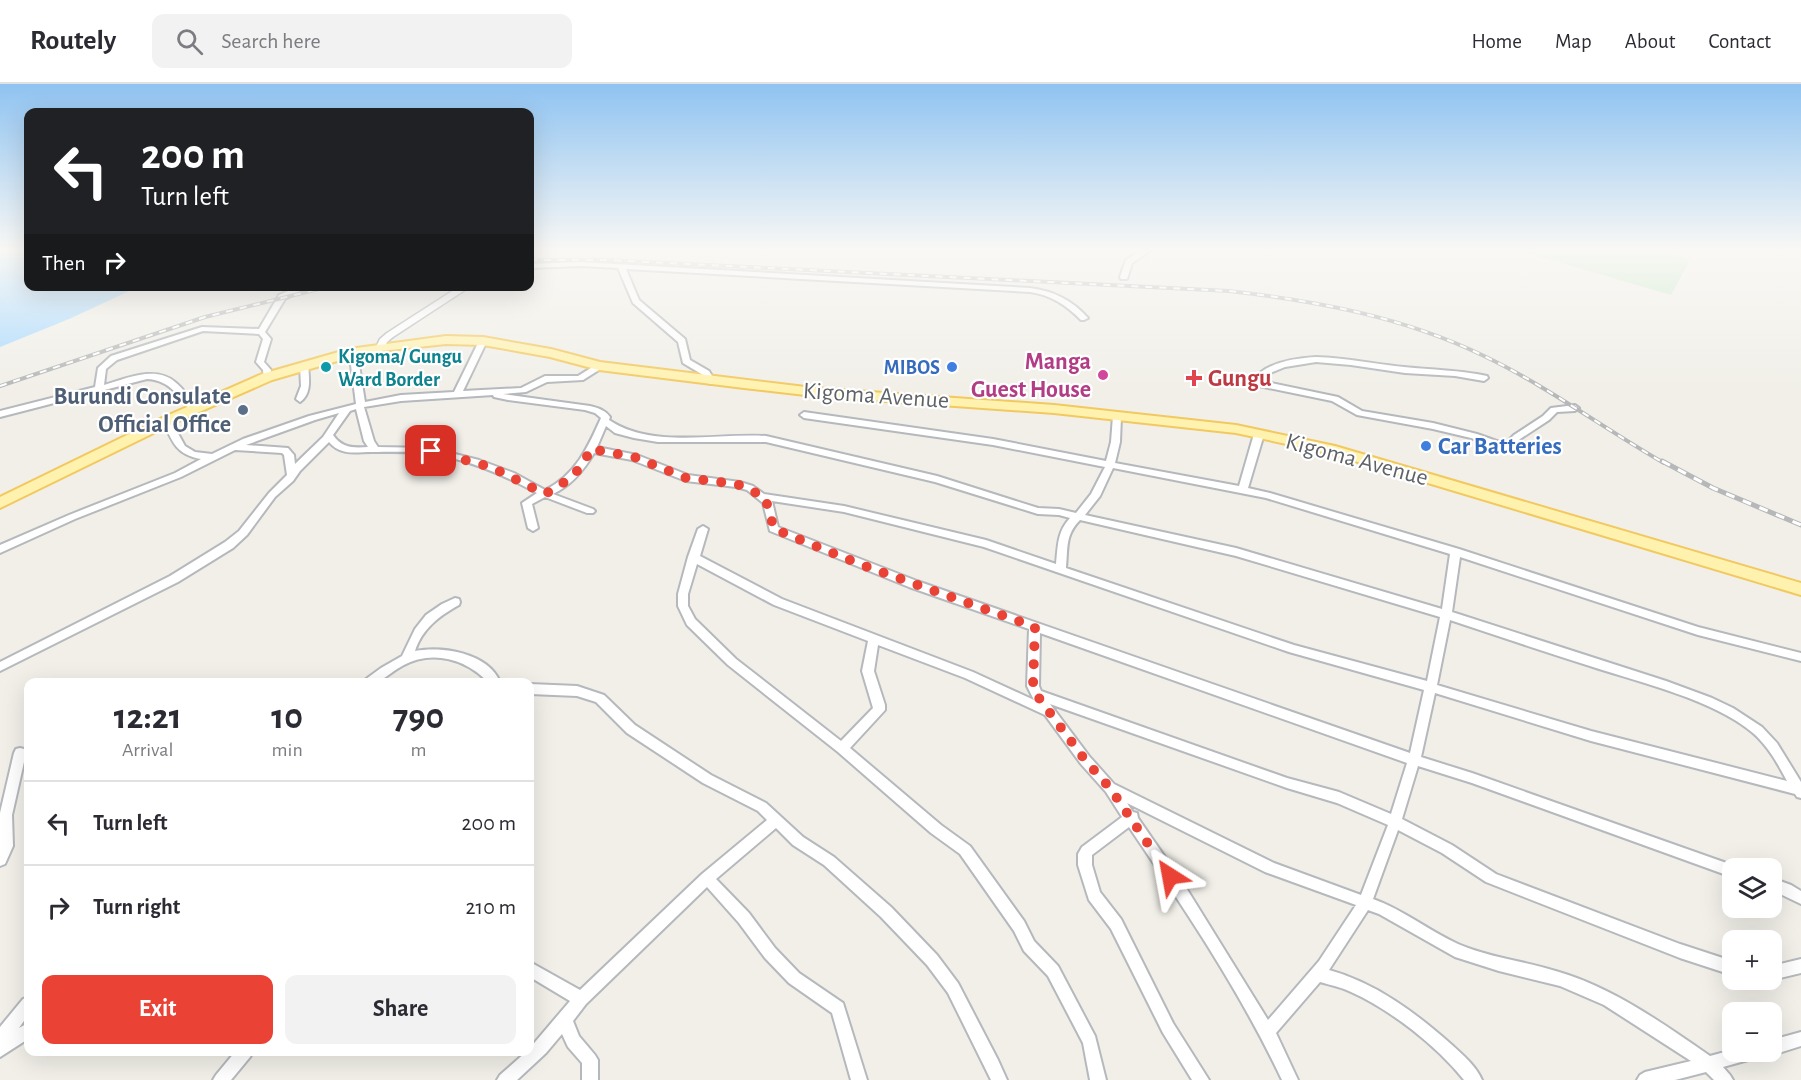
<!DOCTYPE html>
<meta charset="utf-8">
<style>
:root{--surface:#fff;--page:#f2f2f3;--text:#2b2b33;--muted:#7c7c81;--line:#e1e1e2;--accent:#ea4335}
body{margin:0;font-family:"Alegreya Sans",sans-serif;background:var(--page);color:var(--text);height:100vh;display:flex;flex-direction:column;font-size:22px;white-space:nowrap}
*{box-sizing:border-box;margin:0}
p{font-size:20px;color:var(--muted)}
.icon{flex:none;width:33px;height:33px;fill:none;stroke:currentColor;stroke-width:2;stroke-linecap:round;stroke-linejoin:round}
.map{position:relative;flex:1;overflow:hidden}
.sheet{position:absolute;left:24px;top:594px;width:510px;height:378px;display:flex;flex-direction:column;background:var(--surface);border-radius:12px;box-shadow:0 6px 24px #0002}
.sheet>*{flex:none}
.top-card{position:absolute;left:24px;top:24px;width:510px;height:183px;border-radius:12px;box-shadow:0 6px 24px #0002;background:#202124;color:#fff;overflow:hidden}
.controls{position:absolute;left:1722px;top:774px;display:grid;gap:12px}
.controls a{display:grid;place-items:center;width:60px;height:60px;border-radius:12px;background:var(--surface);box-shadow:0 6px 24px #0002;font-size:30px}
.pin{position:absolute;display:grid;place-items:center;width:51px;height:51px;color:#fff;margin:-26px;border-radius:12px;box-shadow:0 3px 9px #0006}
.me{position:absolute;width:66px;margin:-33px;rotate:326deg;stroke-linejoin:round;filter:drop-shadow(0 0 4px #0008)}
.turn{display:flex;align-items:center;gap:21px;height:126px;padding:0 18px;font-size:27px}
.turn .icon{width:78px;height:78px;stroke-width:2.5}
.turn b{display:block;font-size:42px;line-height:51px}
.then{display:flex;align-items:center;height:57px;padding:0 18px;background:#0003;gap:12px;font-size:22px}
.eta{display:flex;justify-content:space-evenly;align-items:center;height:102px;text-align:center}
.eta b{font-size:36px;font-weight:700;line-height:42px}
.button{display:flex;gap:12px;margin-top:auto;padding:12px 18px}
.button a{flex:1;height:69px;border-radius:12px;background:var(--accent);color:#fff;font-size:24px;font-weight:700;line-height:69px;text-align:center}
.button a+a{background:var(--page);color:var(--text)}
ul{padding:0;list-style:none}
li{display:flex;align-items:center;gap:18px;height:84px;padding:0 18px;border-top:2px solid var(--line)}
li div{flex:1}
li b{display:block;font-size:22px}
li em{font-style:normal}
header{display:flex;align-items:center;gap:36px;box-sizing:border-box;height:84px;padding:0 30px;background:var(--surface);border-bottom:2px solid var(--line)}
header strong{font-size:28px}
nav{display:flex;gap:33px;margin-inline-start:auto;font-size:21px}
.search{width:420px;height:54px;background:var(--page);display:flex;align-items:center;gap:15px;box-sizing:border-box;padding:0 21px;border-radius:12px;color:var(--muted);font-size:22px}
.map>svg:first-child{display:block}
.green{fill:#c5e8c5}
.water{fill:#aadaff}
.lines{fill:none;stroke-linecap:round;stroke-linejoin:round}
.minor-casing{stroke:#b5b8bc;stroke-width:4}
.tertiary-casing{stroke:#b5b8bc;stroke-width:3}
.primary-casing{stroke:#f2c960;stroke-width:4}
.minor{fill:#fff;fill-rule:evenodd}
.tertiary{fill:#fff;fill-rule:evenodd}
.primary{fill:#fff2af;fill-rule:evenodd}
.rail-far1-casing{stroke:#b6b7b8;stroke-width:4}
.rail-casing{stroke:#b6b7b8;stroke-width:5}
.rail-far1{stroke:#fff;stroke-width:2;stroke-dasharray:7;stroke-linecap:butt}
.rail{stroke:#fff;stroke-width:3;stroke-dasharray:9;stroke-linecap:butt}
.route{stroke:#ea4335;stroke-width:10;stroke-dasharray:0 18}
.culture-dot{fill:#0f9aa8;stroke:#fff;stroke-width:2}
.shop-dot{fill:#3f7fe0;stroke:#fff;stroke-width:2}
.hotel-dot{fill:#d1479c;stroke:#fff;stroke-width:2}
.health-dot{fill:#e0444e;stroke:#fff;stroke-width:2}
.service-dot{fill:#5c6f8a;stroke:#fff;stroke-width:2}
.labels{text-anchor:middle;stroke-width:4.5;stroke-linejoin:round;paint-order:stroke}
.far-culture-label{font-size:20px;font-weight:bold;fill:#0d838f;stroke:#fff;text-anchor:start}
.far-shop-label{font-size:20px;font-weight:bold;fill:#366cbe;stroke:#fff;text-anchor:end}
.hotel-label{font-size:24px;font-weight:bold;fill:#b23c85;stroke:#fff;text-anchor:end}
.health-label{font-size:24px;font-weight:bold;fill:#be3a42;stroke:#fff;text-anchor:start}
.street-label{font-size:24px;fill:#5f6368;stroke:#fff}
.service-label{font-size:24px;font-weight:bold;fill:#4e5e75;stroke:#fff;text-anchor:end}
.shop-label{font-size:24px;font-weight:bold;fill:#366cbe;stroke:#fff;text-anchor:start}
</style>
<header>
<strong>Routely</strong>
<div class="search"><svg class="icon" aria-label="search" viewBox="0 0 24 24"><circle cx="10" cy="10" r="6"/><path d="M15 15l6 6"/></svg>Search here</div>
<nav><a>Home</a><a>Map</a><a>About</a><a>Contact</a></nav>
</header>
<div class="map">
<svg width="1801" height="996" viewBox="0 0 1801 996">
<rect width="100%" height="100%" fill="#f1efe8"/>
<path class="green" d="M 1520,167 L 1662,167 L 1690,176 L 1671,211 Z"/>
<path class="water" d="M 0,167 L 28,167 L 28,202 L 138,203 L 69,235 L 0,263 Z"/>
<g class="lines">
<g class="minor-casing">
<path id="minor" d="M 1141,167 L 1150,167 L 1132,179 L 1127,195 L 1121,195 L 1120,193 L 1126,176 Z
M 581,178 L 1030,204 C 1054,207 1072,216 1088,234 L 1084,236 L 1081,236 C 1066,221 1051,211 1030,208 L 626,185 L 639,216 L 685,255 L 690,276 L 709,287 L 715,297 L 711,300 L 708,299 L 703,291 L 683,279 L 678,258 L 633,219 L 618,184 L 581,182 L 530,184 L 530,180 Z
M 299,202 L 310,202 L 285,215 L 265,248 L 271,255 L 264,278 L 271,286 L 270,295 L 264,295 L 263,286 L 256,278 L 263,255 L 259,250 L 203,247 L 117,276 L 106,285 L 104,301 C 126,295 155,281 175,298 C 184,305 190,315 197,323 L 197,327 L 191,327 C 178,311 169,296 147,295 L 0,333 L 0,327 L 95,303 L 98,284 L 111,272 L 202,243 L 259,245 L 279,211 Z
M 480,255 L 483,255 L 487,257 L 463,307 L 521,304 L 545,292 L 578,292 L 599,279 L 603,282 L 602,284 L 583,296 L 547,298 L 526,308 L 503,310 L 590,322 C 598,324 605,326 610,333 L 609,336 C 652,365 716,349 766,352 L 937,392 L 1038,424 L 1059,425 L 1076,429 L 1091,410 L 1105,383 L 993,361 L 804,334 L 800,331 L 804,328 L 993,355 L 1106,377 L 1111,358 L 1113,332 L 1117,329 L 1121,332 L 1120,358 L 1115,379 L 1239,402 L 1254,350 L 1259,347 L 1264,350 L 1248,404 L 1270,409 L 1459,465 L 1698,543 L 1801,569 L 1801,577 L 1698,551 L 1460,473 L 1452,528 L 1666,597 L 1712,614 L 1733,624 L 1762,643 L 1777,659 L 1801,698 L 1801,714 L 1797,713 L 1795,710 L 1591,657 L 1435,609 L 1421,673 L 1472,689 L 1732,781 L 1738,784 L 1732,784 L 1732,793 L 1472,699 L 1418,682 L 1402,735 L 1452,761 L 1496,790 L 1680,860 L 1732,877 L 1732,891 L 1680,874 L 1486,798 L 1442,769 L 1398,746 L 1373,815 C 1404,826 1429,847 1458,860 C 1490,874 1526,877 1559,888 C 1613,904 1664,940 1710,972 L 1732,966 L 1732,968 L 1761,968 L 1759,973 L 1723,983 L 1730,991 L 1733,996 L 1714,996 L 1706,988 L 1675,996 L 1637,996 L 1640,991 L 1645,988 L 1691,977 L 1604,921 L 1560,902 L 1499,887 L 1455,873 L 1379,830 L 1368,826 L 1329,886 C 1376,899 1416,929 1452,961 C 1463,971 1476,982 1482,996 L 1464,996 C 1437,962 1391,926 1351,908 C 1341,903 1330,901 1320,898 L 1276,949 L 1298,996 L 1282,996 C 1240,907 1184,824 1129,743 L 1092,771 L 1092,781 L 1100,808 L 1121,835 L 1173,939 L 1209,996 L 1192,996 L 1163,949 L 1111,845 L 1089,816 L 1078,781 L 1078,770 L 1082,763 L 1122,733 L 1106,708 L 1081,680 L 1045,631 L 965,594 L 878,561 L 874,587 L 885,621 L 885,626 L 850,664 L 941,741 L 970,762 L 1024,837 L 1034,857 L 1058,882 L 1095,952 L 1106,996 L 1090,996 L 1083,959 L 1048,892 L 1024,867 L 1014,847 L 960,770 L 931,749 L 838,668 L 728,581 L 687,541 L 678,522 L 678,510 L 688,473 L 698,445 L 703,442 L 708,445 L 700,472 L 782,515 L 973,588 L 1034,616 L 1027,602 L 1029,545 L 909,503 L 770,447 L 763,419 L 747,406 L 736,403 L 686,397 L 632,376 L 594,369 C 584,386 572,401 553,410 L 593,425 L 595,427 L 593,429 L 587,429 L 545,413 L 532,420 L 538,444 L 533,447 L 528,444 L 522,419 L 537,409 C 504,391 470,376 432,370 C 414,367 390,368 372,368 C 355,368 341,372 329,358 L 300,387 L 293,397 L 275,413 L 247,451 L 233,464 L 178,498 L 0,587 L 0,578 L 170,492 L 225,458 L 239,447 L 269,409 L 287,391 L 284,371 L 282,369 L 235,366 L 181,393 L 75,435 L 0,469 L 0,461 L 69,431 L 175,389 L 201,375 C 177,371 172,358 163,337 L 164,335 L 170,335 L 185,362 L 195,368 L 212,370 L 243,355 L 309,332 L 356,320 L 351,281 L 345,269 L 346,267 L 352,267 L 359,281 L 365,318 L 401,311 L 454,308 ZM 493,311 L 494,313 L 508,316 L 585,326 L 595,329 L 601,334 C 588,363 576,391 545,406 L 514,389 L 479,376 L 431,364 L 378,363 L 374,357 L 364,323 L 401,317 ZM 356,325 L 364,357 L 368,363 C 353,364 342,364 333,351 L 350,327 ZM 339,329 L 323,353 L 295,380 L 294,371 L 288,364 L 246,361 L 315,336 ZM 606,342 L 615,349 L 634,354 L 658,358 L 766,358 L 935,398 L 1038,430 L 1059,431 L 1070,434 C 1057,448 1058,462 1056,480 L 986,456 L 844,422 L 764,410 L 753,402 L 740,398 L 688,391 L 637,371 L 597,363 ZM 1113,384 L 1266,414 L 1450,470 L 1442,525 L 1236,464 L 1085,431 L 1100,412 ZM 772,417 L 844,428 L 984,463 L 1289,568 L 1424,606 L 1410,669 L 917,497 L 778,443 ZM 1080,436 L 1236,472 L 1440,533 L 1427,597 L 1294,561 L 1066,484 C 1068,464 1065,451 1080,436 ZM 697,480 L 774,521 L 868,557 L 862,587 L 873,624 L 841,657 L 736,575 L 695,535 L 688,522 L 688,510 ZM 1450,536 C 1498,552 1545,568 1593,583 C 1642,599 1714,616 1753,649 C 1768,662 1778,680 1787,697 L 1591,647 L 1437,601 ZM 1040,549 L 1407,679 L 1391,730 L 1339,708 L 1287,694 L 1041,607 L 1039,602 ZM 1050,620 L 1287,704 L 1337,719 L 1388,741 L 1361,811 L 1274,779 L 1114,700 L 1089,672 ZM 1127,719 L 1265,788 L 1356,821 L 1319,877 L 1268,936 L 1185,802 L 1138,734 L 1137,729 L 1133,728 Z
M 1316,273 C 1346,274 1375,280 1404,283 C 1432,286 1460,286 1487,292 L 1488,294 L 1484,297 L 1455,292 L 1405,289 L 1351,281 L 1316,278 L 1285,283 L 1265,291 L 1261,288 C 1276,277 1298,274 1316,273 Z
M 304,278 L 308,281 C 309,294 312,310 300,318 L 296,315 L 301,302 L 300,281 Z
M 1257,296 L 1338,313 L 1362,327 L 1433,339 L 1477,350 L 1505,360 L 1514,351 L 1543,332 L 1551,324 L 1575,321 L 1579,324 L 1575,327 L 1557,328 L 1549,336 L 1520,355 L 1510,366 L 1507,367 L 1471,354 L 1433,345 L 1357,331 L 1332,317 L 1254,301 L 1254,297 Z
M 455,514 L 459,515 L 460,518 L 459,521 C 439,532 422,545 415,567 C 443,562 488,569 500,598 L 488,598 C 466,575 432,565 402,582 C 386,591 385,598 365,598 L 366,595 L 381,584 L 402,572 L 415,545 L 426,531 L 442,520 Z
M 530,600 L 577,602 L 604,611 L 635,641 L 711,691 L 766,719 L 803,753 L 834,773 L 891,823 L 937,871 L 958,899 L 998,976 L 1007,996 L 991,996 L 948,909 L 927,881 L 881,833 L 824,781 L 793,761 L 776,744 L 716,795 L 749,829 L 775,864 L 799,889 L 843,919 L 867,996 L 851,996 L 832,929 L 789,899 L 765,874 L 739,839 L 707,803 L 586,920 L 573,937 L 579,952 L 595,971 L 598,976 L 598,996 L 582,996 L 582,979 L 568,963 L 562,950 L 546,969 L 517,996 L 497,996 L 500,991 L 526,968 L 530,968 L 530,964 L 570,917 L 530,893 L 530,878 L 580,906 L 702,790 L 767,736 L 758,727 L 703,699 L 627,649 L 596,618 L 577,612 L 530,610 Z
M 20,664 L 24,665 L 26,669 L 12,731 L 13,762 L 5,780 L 0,782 L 0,729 L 14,669 L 16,665 Z
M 1772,794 L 1791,801 L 1801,807 L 1801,820 L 1772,806 Z
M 1801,875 L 1801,889 L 1772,896 L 1770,896 L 1772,882 Z
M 28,913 L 28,931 L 19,944 L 28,939 L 28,955 L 0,973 L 0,943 L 23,915 Z
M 1801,948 L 1801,962 L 1772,971 L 1767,968 L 1772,968 L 1772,956 Z
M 235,968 L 253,968 L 250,973 L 231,996 L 213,996 L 216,991 Z"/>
</g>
<g class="tertiary-casing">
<path id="tertiary" d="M 460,202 L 471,202 L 393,253 L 387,258 L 384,265 L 378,265 L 376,263 L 380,255 L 387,249 Z"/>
</g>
<g class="primary-casing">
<path id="primary" d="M 446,252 L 483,253 L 551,265 L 600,278 L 814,304 L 1054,321 L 1236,341 L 1335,362 L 1801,499 L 1801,511 L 1328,369 L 1236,349 L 1054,329 L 814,312 L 744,304 L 599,286 L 550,273 L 483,261 L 446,260 L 381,267 L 351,273 L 272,296 L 172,340 L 0,424 L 0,413 L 162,334 L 262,290 L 349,265 Z"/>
</g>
<use href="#minor" class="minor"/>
<use href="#tertiary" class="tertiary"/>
<use href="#primary" class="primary"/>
<g class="rail-far1-casing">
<path id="rail-far1" d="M 530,176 L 608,176 L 1229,207 C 1317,217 1404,233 1484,272 C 1547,302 1603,344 1664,379
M 0,302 L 205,233 L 331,202"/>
</g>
<g class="rail-casing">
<path id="rail" d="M 1662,377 L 1713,404 L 1801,441"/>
</g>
<use href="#rail-far1" class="rail-far1"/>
<use href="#rail" class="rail"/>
</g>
<linearGradient id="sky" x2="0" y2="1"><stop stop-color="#8fc3f1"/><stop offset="0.54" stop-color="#f9f8f5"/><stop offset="1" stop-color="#f9f8f5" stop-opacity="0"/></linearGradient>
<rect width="1801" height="307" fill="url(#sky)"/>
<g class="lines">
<path class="route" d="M 431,367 L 491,383 L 545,410 C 565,399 582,388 590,365 L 634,373 L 686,394 L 737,400 L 765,413 L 774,445 L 862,481 L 1035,543 L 1033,602 L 1036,610 L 1085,676 L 1110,704 L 1170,792"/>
</g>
<circle class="culture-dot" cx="326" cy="283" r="6"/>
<g class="shop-dot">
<circle cx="952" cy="283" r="6"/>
<circle cx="1426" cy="362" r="6"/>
</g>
<circle class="hotel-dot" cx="1103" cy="291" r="6"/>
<path class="health-dot" d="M1191 285h6v6h6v6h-6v6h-6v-6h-6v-6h6z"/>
<circle class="service-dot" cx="243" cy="326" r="6"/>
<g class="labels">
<g class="far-culture-label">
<text x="338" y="279">Kigoma/ Gungu<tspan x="338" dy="23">Ward Border</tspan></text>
</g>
<g class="far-shop-label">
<text x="940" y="290">MIBOS</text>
</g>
<g class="hotel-label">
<text x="1091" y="285">Manga<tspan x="1091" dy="28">Guest House</tspan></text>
</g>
<g class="health-label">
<text x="1208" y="302">Gungu</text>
</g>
<g class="street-label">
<text transform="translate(876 311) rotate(4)" y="8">Kigoma Avenue</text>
<text transform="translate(1357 375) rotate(15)" y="8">Kigoma Avenue</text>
</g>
<g class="service-label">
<text x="231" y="320">Burundi Consulate<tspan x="231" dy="28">Official Office</tspan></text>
</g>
<g class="shop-label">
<text x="1438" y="370">Car Batteries</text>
</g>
</g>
</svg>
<div class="controls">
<a><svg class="icon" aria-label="layers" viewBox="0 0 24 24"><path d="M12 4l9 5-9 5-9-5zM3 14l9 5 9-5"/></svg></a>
<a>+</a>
<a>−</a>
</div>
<div class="pin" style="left:431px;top:367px;background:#d93025"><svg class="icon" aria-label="arrive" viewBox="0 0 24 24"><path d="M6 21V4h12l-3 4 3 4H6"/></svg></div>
<svg class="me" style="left:1170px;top:792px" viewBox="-20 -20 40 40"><path d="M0-17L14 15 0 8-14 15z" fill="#ea4335" stroke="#fff" stroke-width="4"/></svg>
<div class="top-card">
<div class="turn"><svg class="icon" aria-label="left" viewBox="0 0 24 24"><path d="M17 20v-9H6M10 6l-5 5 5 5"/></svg><div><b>200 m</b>Turn left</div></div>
<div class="then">Then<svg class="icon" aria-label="right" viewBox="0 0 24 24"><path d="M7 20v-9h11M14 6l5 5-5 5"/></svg></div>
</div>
<section class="sheet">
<div class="eta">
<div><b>12:21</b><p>Arrival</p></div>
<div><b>10</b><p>min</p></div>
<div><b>790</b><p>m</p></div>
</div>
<ul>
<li><svg class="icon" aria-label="left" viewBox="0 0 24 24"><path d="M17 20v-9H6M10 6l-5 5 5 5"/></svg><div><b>Turn left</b></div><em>200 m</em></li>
<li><svg class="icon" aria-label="right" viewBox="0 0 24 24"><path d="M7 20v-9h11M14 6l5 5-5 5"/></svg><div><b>Turn right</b></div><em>210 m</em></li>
</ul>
<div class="button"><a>Exit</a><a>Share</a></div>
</section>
</div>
